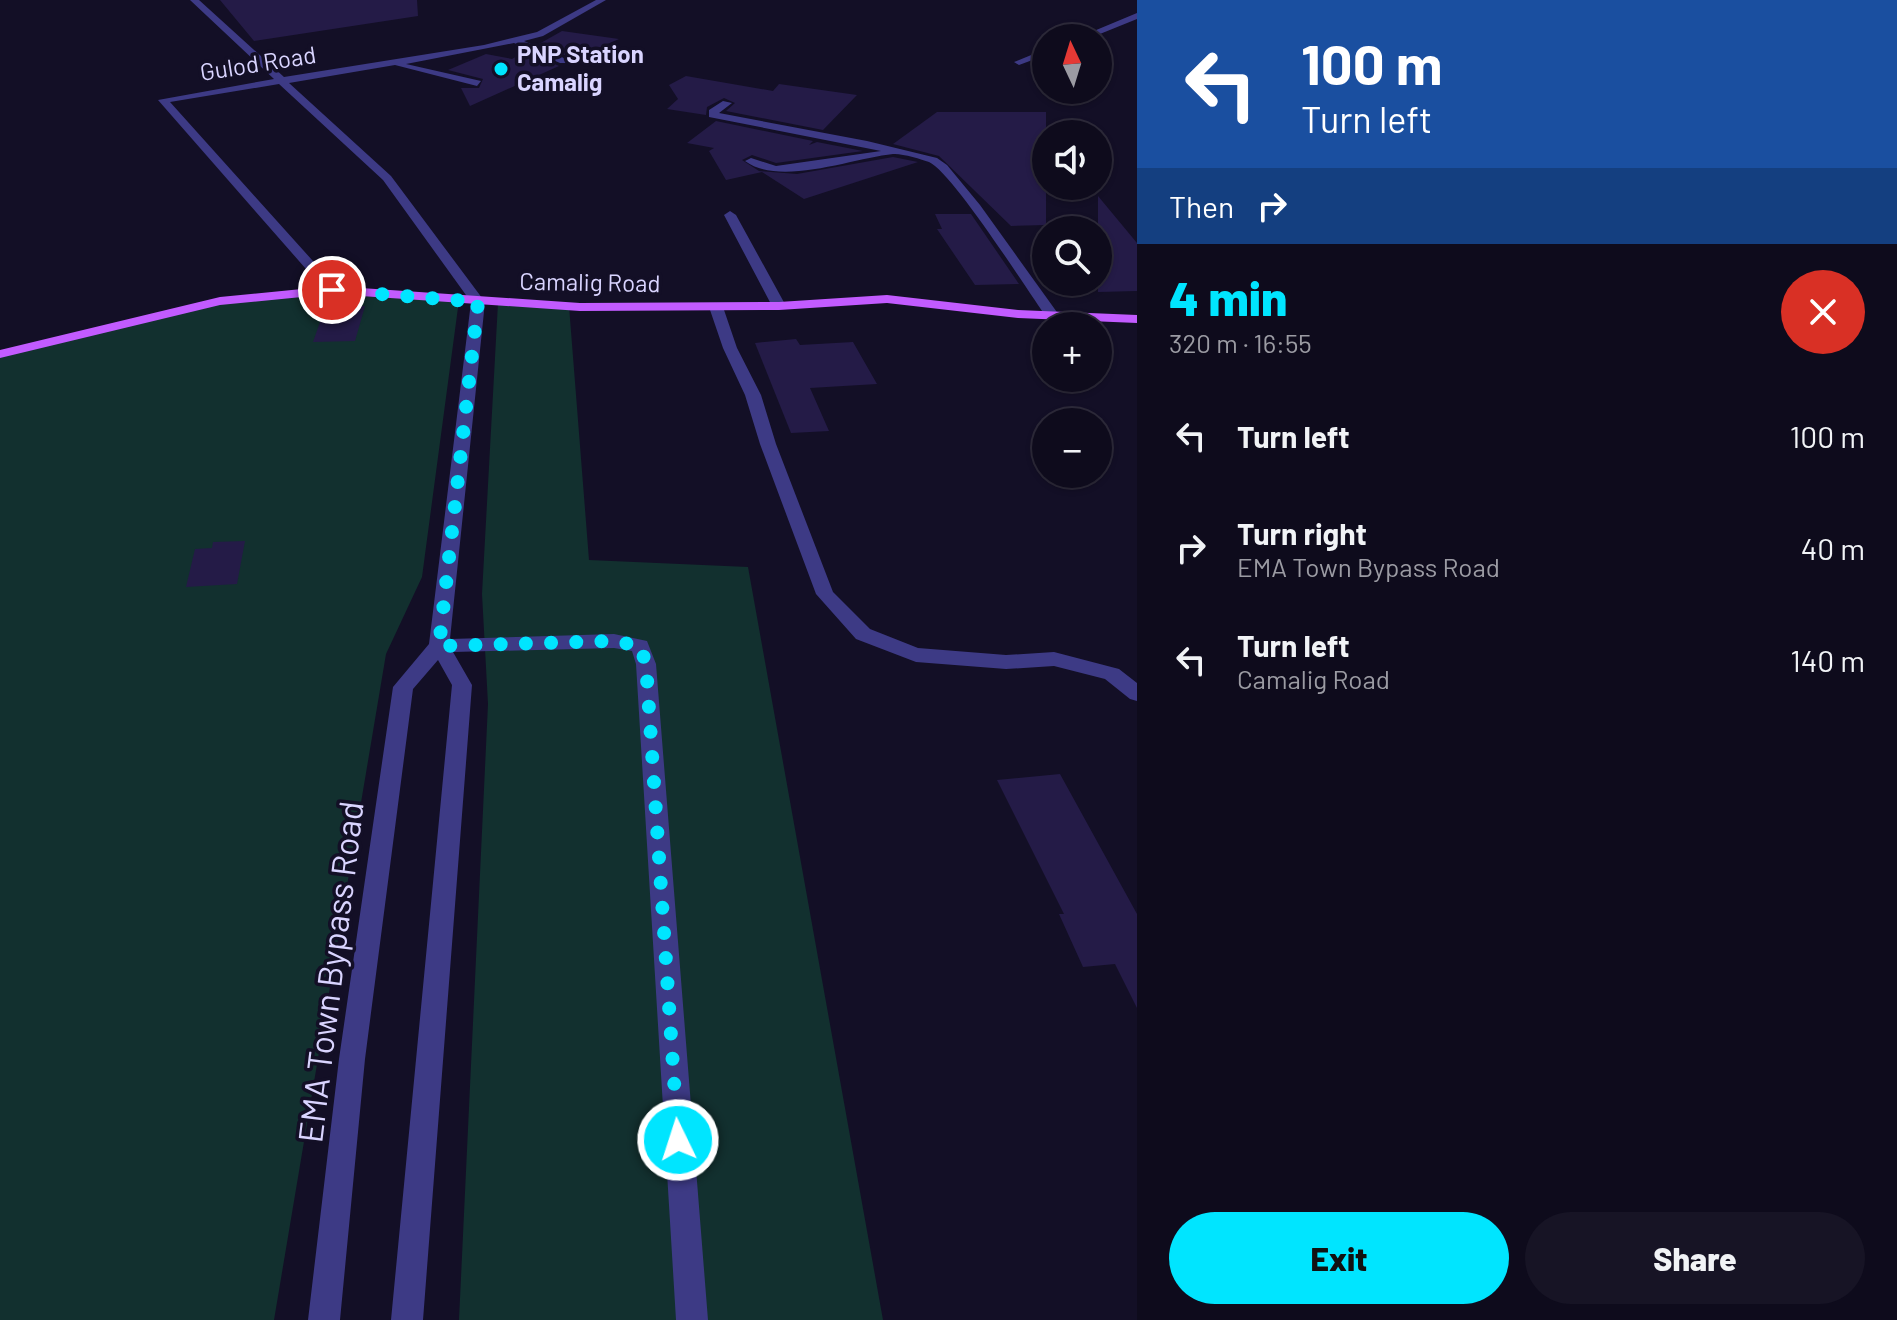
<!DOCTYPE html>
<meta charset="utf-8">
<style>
:root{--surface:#0e0b1c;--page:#171425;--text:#f1f3f6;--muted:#9b9ba3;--line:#2e2b3b;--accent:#00e5ff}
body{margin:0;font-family:Barlow,sans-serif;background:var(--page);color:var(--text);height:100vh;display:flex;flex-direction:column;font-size:30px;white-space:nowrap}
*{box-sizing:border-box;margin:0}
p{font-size:26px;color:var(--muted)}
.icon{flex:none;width:44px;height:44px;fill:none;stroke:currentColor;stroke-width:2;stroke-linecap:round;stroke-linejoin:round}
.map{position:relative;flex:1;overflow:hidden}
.drawer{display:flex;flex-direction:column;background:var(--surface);width:760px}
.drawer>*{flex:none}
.hud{background:#1a4fa0;color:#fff;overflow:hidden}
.needle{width:52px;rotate:356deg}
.buttons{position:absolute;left:1032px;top:24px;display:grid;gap:16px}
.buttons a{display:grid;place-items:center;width:80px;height:80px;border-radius:50%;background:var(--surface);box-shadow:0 2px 6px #0004,0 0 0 2px var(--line);font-size:40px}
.pin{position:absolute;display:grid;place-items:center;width:68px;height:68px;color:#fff;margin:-34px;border:4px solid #fff;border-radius:50%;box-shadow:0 2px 8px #0007}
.me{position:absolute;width:88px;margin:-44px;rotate:356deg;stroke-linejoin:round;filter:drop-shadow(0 0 6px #0008)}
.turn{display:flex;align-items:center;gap:28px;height:168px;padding:0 32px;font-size:36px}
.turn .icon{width:104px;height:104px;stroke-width:2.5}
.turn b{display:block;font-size:56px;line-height:68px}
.then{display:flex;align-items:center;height:76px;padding:0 32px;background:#0003;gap:16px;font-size:30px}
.round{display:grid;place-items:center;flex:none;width:84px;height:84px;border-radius:42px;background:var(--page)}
.summary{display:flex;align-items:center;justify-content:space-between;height:136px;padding:0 32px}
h1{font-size:48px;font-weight:800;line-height:60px;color:var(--accent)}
.button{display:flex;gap:16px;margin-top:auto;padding:16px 32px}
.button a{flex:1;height:92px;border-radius:48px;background:var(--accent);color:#111;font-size:32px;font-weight:800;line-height:92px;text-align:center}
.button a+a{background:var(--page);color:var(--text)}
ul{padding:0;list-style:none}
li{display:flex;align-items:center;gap:24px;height:112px;padding:0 32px}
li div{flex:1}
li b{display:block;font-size:30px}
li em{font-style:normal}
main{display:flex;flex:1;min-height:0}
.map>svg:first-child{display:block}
.green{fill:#12302f}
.building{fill:#241b47}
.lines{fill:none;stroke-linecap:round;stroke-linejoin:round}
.minor{fill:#3d3a85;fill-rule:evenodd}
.major{fill:#c25bff;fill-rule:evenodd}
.route{stroke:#00e5ff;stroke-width:14;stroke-dasharray:0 25.2}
.poi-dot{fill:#00e5ff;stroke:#130f26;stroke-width:3}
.labels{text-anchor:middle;stroke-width:7;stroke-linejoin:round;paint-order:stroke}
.far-poi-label{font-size:24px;font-weight:bold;fill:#d9d4ff;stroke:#130f26;text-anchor:start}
.far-street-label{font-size:24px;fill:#d9d4ff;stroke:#130f26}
.near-street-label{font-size:34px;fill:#d9d4ff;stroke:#130f26}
</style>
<main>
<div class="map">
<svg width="1137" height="1320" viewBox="0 0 1137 1320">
<rect width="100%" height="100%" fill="#130f26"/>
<path class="green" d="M 298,292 L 459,300 L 422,577 L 386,654 L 274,1320 L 0,1320 L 0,354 L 185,308 Z
M 498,303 L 569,306 L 589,560 L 748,567 L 883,1320 L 459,1320 L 488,704 L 482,594 Z"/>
<path class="building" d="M 220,0 L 417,0 L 418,16 L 254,41 Z
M 562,31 L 619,39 L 569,61 L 567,56 L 539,44 Z
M 526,51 L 559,66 L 470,106 L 461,88 L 479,88 L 483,79 L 448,70 L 486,54 L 512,59 Z
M 686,76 L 773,91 L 779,84 L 857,95 L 823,130 L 726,111 L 735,103 L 724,98 L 707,107 L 706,115 L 667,109 L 678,99 L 669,85 Z
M 937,112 L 1046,112 L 1046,225 L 1011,226 L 939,156 L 893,144 Z
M 716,121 L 813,141 L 809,145 L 817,142 L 863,151 L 776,163 L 752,155 L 742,160 L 759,171 L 797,174 L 893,157 L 918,162 L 804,199 L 762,172 L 726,180 L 709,151 L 714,148 L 687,143 Z
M 1098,196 L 1137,243 L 1137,291 L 1098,292 Z
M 935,214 L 971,214 L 1019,284 L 975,285 L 937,229 L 942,229 Z
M 326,305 L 365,306 L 355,341 L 313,342 Z
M 796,339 L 800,345 L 853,342 L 877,384 L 810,388 L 829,431 L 791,433 L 755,343 Z
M 245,541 L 237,584 L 186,587 L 195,549 L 212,548 L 213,542 Z
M 1060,774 L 1137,914 L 1137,1008 L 1115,964 L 1083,967 L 1059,914 L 1064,914 L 997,780 Z"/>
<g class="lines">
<path class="minor" d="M 190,0 L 199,0 L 284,77 L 484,45 L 537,32 L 596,0 L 606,0 L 543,36 L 524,41 L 566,59 L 566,63 L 560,63 L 514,43 L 406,64 L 481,81 L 477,86 L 395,65 L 289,83 L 391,176 L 485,302 L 450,639 L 614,634 L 647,641 L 656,664 L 708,1320 L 676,1320 L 636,664 L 632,651 L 614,648 L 453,652 L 472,685 L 423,1320 L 391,1320 L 452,685 L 438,660 L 413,689 L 365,1059 L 340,1320 L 308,1320 L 339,1059 L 393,687 L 429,644 L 471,302 L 383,180 L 279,84 L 170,102 L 339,290 L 327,293 L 158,100 L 274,79 Z
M 1137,13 L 1137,19 L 1090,38 L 1077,38 Z
M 1046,49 L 1046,55 L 1019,65 L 1014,62 Z
M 723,101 L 732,103 L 719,113 L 867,141 L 937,158 L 947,165 L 980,205 L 1059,315 L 1047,318 C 1027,290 953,173 929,162 C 921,159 901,153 893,154 C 853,158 780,187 745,161 L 751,158 L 776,166 L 881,151 L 709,117 L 709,110 Z
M 730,211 L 736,215 L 786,306 L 784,309 L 772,306 L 724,215 Z
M 716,303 L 723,307 L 737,348 L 761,395 L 776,444 L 833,592 L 870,629 L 918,648 L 1006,655 L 1054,652 L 1119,669 L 1137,683 L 1137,701 L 1130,699 L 1105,679 L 1054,666 L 1006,669 L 916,662 L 856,639 L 816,594 L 760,444 L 745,395 L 723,348 L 709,307 Z"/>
<path class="major" d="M 332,286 L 580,303 L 779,302 L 887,295 L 1018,310 L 1137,315 L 1137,323 L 1018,318 L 887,303 L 779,310 L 580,311 L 332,294 L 220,305 L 0,358 L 0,350 L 220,297 Z"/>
</g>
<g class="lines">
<path class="route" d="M 332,290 L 478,302 L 439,646 L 614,641 L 640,646 L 646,664 L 678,1140"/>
</g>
<circle class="poi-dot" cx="501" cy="69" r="8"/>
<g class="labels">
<g class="far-poi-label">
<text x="517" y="63">PNP Station<tspan x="517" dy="28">Camalig</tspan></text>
</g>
<g class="far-street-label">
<text transform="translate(258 64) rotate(-9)" y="8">Gulod Road</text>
<text transform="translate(590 283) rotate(1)" y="8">Camalig Road</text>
</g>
<g class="near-street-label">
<text transform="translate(331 972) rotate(-83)" y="12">EMA Town Bypass Road</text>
</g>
</g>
</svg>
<div class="buttons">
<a><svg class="needle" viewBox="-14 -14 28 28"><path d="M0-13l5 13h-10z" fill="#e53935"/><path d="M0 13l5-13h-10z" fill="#9b9ba3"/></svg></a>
<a><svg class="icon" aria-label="sound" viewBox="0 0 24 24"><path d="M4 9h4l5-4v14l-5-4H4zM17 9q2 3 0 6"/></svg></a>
<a><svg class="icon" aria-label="search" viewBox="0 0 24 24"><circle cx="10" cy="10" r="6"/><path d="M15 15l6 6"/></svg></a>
<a>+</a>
<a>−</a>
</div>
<div class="pin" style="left:332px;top:290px;background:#d93025"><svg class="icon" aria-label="arrive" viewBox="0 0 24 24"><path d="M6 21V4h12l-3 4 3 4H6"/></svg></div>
<svg class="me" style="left:678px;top:1140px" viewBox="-20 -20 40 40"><circle r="17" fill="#00e5ff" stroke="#fff" stroke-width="3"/><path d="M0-11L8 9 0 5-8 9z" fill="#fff"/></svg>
</div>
<section class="drawer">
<div class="hud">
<div class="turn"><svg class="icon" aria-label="left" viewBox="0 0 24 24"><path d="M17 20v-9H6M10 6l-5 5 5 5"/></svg><div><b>100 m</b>Turn left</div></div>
<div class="then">Then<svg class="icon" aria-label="right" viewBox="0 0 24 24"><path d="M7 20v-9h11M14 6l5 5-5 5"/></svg></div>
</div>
<div class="summary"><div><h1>4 min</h1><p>320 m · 16:55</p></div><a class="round" style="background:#d93025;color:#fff"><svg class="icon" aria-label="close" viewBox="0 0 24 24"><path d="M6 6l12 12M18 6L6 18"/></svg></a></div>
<ul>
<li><svg class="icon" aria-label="left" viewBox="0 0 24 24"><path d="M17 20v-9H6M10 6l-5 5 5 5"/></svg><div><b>Turn left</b></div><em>100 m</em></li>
<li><svg class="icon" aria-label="right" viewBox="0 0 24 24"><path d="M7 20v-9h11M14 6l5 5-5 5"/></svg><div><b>Turn right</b><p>EMA Town Bypass Road</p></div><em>40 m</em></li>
<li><svg class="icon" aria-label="left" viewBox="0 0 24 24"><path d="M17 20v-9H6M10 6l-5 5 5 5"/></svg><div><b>Turn left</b><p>Camalig Road</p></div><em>140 m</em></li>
</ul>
<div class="button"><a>Exit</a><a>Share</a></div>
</section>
</main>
